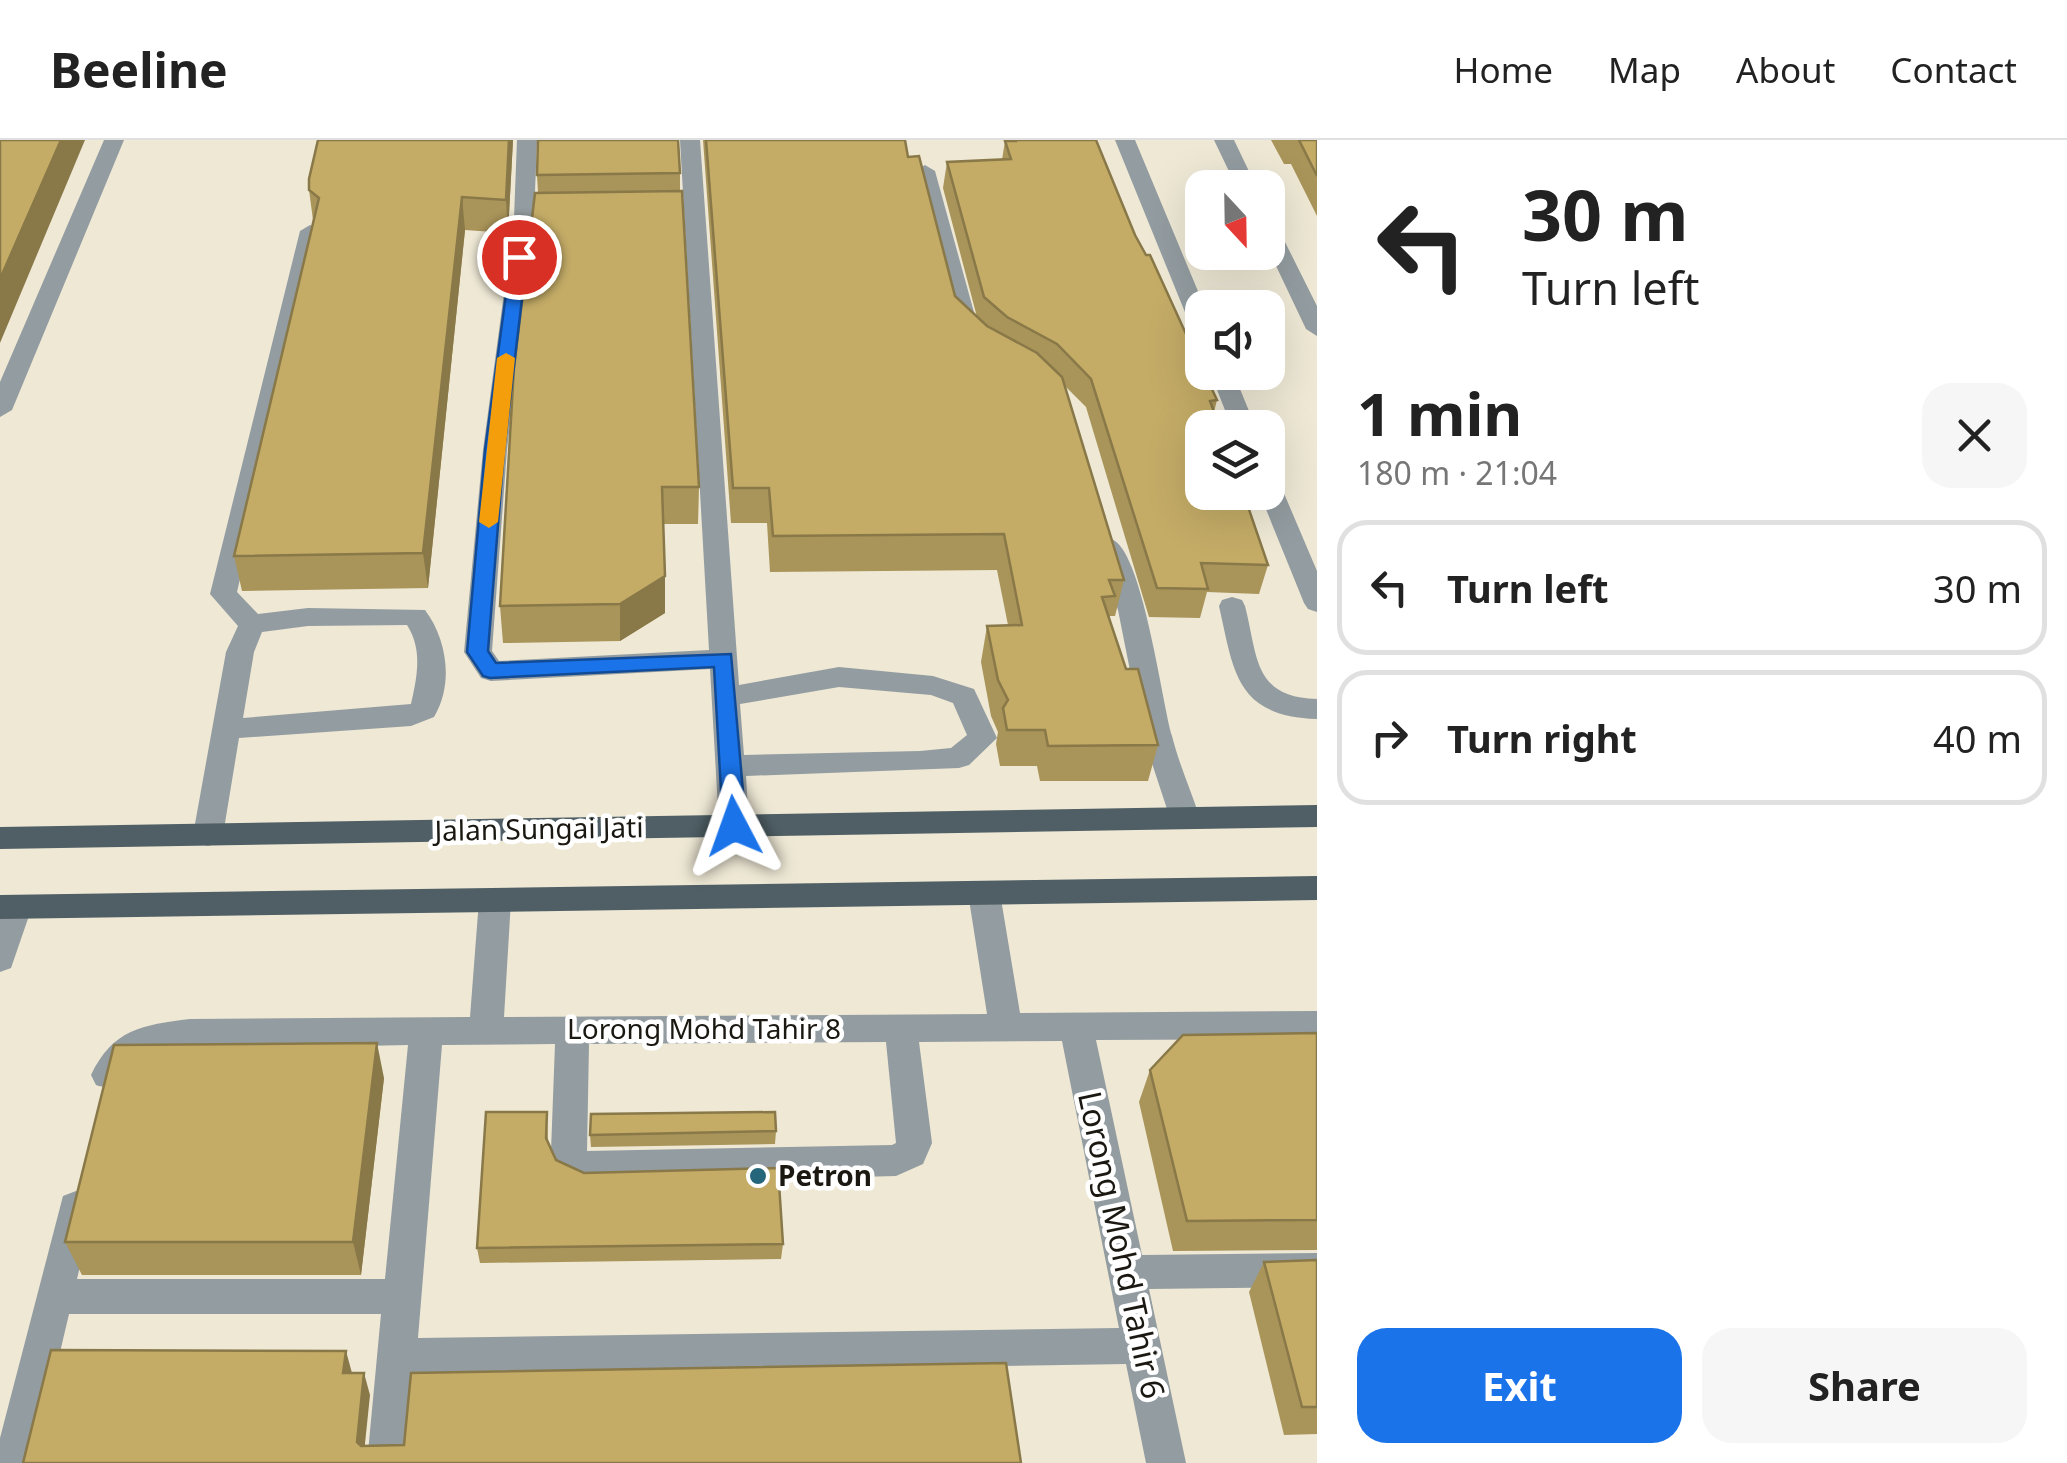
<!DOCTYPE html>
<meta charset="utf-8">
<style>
:root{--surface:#fff;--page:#f6f6f6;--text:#222;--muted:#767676;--line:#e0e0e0;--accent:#1a73e8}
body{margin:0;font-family:"Noto Sans",sans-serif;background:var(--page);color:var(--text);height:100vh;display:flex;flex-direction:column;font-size:38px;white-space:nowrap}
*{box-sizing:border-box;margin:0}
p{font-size:32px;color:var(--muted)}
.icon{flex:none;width:55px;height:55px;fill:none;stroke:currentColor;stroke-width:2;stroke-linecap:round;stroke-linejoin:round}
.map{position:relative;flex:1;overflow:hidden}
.sheet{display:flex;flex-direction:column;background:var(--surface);width:750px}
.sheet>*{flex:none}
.hud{background:#fff;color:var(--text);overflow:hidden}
.needle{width:65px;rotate:158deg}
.controls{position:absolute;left:1185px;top:30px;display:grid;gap:20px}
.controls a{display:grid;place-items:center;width:100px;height:100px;border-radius:20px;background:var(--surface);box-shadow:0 10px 40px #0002;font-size:50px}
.pin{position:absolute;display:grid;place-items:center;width:85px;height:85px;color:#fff;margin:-42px;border:5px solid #fff;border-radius:50%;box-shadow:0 2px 10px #0007}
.me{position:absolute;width:110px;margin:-55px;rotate:356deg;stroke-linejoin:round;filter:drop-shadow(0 0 8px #0008)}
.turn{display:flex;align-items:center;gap:35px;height:210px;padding:0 40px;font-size:45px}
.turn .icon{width:130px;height:130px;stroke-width:2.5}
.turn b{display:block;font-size:70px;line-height:85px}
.round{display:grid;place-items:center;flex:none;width:105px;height:105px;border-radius:30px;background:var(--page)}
.summary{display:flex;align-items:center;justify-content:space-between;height:170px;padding:0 40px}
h1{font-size:60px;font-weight:700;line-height:75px}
.primary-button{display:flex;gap:20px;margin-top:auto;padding:20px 40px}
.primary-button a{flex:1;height:115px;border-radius:30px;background:var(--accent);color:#fff;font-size:40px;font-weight:700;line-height:115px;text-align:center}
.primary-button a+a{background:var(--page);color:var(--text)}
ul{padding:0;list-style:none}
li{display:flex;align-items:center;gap:30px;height:135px;margin:0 20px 15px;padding:0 20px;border:5px solid var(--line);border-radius:30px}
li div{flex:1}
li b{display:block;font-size:38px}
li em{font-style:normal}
header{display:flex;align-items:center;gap:60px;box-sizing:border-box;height:140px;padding:0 50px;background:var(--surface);border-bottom:2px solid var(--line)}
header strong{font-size:48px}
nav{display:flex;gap:55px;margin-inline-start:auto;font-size:35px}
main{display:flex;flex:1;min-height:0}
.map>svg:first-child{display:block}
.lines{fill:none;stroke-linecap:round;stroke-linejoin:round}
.minor{fill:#939ca0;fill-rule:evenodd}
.major{fill:#4f5f65;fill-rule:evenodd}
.wall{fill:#a99459}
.shaded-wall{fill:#897848}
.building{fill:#c4ac67;stroke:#897848;stroke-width:2.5}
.route{fill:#1a73e8;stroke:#114b97;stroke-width:2.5}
.slow{fill:#f59e0b}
.poi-dot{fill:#26667b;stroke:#fff;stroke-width:4}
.labels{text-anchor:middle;stroke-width:9;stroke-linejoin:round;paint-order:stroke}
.street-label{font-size:28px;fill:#1a1811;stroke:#fff}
.poi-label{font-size:28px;font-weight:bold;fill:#1a1811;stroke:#fff;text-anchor:start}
.near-street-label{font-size:32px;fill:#1a1811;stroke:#fff}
</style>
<header>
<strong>Beeline</strong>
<nav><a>Home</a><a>Map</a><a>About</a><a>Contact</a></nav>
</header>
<main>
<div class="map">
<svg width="1317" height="1323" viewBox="0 0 1317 1323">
<rect width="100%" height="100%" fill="#eee8d5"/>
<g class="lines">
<path class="minor" d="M 104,0 L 124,0 L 12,270 L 0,277 L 0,242 Z
M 517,0 L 537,0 L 534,78 L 507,310 L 492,511 L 499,521 L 709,510 L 680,0 L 700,0 L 739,545 L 839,527 L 933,536 L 974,549 L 997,598 L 969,625 L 959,628 L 746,636 L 749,686 L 745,694 L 734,697 L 723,694 L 719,686 L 710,529 L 491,541 L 481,538 L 464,512 L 483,310 L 514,78 ZM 839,547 L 931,555 L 953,563 L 967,595 L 951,608 L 920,611 L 744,615 L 740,564 Z
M 1115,0 L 1135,0 L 1205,168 L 1202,194 L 1191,187 Z
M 1214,0 L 1234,0 L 1257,48 L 1237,48 Z
M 925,25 L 935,31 L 980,194 L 977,199 L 961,199 L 954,190 L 915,31 Z
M 1268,82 L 1278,88 L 1317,166 L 1317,196 L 1306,189 L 1268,109 Z
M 310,85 L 320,91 L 237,452 L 258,474 L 308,468 L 425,470 C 447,499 454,544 434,577 L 411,586 L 239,598 L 223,695 L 219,703 L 208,706 L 197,703 L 193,695 L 226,512 L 238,486 L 210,454 L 300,91 ZM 407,485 C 423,510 417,537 411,564 L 243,578 L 254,512 L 262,492 L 308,486 Z
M 1210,232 L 1233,232 L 1256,288 L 1232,288 Z
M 1268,336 L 1280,344 L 1317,431 L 1317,472 L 1308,469 L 1304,463 L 1259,352 L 1268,352 Z
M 1111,399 C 1142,407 1162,563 1172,596 C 1179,624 1191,651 1200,678 L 1196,686 L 1185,689 L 1174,686 L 1170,678 L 1143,596 L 1118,470 L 1098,407 Z
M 1232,457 L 1242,460 L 1245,466 C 1258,517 1253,557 1317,559 L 1317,579 C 1236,576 1234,533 1219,466 L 1222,460 Z
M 984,741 L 995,744 L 1000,753 L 1020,873 L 1317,871 L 1317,899 L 1096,900 L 1142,1115 L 1317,1113 L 1317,1147 L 1149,1149 L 1186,1323 L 1146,1323 L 1126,1224 L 414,1235 L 407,1323 L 367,1323 L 381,1174 L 69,1174 L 34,1323 L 0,1323 L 0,1298 L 63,1056 L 76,1051 L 89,1056 L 94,1067 L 77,1139 L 385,1139 L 408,905 L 164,910 C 125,918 128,956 96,945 L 91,935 C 113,889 142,885 190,879 L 470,877 L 479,760 L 484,751 L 495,748 L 506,751 L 511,760 L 504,877 L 987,874 L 968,753 L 973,744 ZM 1062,901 L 1119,1188 L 418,1198 L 442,905 L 555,904 L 551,1011 L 561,1033 L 585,1044 L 896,1036 L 923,1024 L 932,1003 L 919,902 ZM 886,902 L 896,1003 L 892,1005 L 587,1011 L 589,904 Z
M 16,755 L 27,758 L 32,767 L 11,828 L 0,832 L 0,768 L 5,758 Z"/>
<path class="major" d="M 1317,665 L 1317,687 L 0,709 L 0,687 Z
M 1317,736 L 1317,760 L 0,779 L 0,755 Z"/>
</g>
<path class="wall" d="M 318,0 L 513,0 L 508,93 L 465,90 L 428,448 L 242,451 L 234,416 L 313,80 L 309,50 Z
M 703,0 L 905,0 L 908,17 L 955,156 L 977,177 L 943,48 L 947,22 L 1002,20 L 1005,1 L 1007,1 L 1007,0 L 1096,0 L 1135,95 L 1217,260 L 1214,272 L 1268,425 L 1259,454 L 1207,452 L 1200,478 L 1149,477 L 1086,267 L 1065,246 L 1124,440 L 1115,476 L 1110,476 L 1109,479 L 1126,529 L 1158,605 L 1148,641 L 1040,641 L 1037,626 L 1000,626 L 996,604 L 998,592 L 991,576 L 981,522 L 987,486 L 1008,485 L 997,430 L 770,432 L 767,383 L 731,383 Z
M 1271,0 L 1317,0 L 1317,76 L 1291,24 L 1284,24 Z
M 680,33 L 680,51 L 699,347 L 698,384 L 663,384 L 665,473 L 620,501 L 503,503 L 500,466 L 538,53 L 537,35 Z
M 1317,893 L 1317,1110 L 1173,1111 L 1139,962 L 1150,930 Z
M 384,938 L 361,1135 L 82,1135 L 65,1102 Z
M 547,972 L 548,1001 L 556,1020 L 584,1033 L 783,1104 L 781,1119 L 480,1123 L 477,1108 Z
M 776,991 L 775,1004 L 591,1007 L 590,995 Z
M 1317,1120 L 1317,1294 L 1284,1295 L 1249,1152 L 1264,1122 Z"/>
<path class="shaded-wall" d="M 61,0 L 85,0 L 0,203 L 0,139 Z
M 509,0 L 513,0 L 508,93 L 506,60 Z
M 462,57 L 465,90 L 428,448 L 423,413 Z
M 665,436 L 665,473 L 620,501 L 620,464 Z
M 377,903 L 384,938 L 361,1135 L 353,1102 Z
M 346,1211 L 352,1233 L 343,1233 Z
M 364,1233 L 370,1255 L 363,1323 L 357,1302 Z"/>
<path class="building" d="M 0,0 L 61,0 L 0,139 Z
M 318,0 L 509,0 L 506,60 L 462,57 L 423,413 L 234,416 L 319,58 L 309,50 L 309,39 Z
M 538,0 L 678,0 L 680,33 L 537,35 Z
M 706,0 L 905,0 L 908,17 L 919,16 L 955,156 L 987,186 L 1037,213 L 1062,237 L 1124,440 L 1109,440 L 1115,456 L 1102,457 L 1126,529 L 1138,529 L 1158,605 L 1048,606 L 1045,590 L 1007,590 L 1003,568 L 1008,560 L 998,540 L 987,486 L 1022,485 L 1004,394 L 773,396 L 769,348 L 733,348 Z
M 1016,0 L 1096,0 L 1135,95 L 1146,115 L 1150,115 L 1202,229 L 1202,232 L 1204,232 L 1217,260 L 1210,261 L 1220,288 L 1202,288 L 1202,352 L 1243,352 L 1268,425 L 1201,423 L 1208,449 L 1157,448 L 1091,239 L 1057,204 L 1007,177 L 984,157 L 947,22 L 1011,19 L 1005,1 L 1016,1 Z
M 1299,0 L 1317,0 L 1317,36 Z
M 682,51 L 699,347 L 662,347 L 665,436 L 620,464 L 500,466 L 514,228 L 535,53 Z
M 1317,893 L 1317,1080 L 1187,1081 L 1150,930 L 1183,895 Z
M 377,903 L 353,1102 L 65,1102 L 114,905 Z
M 486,972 L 547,972 L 546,998 L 556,1020 L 584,1033 L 778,1028 L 783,1104 L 477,1108 Z
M 775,972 L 776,991 L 590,995 L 591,974 Z
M 1317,1120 L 1317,1267 L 1302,1267 L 1264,1122 Z
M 51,1210 L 346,1211 L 343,1233 L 364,1233 L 357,1302 L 361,1306 L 404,1305 L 411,1233 L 1006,1223 L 1021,1323 L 23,1323 Z"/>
<path class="route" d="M 519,112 L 527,117 L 504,310 L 488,511 L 496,523 L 731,514 L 746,686 L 742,692 L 734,695 L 723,686 L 714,527 L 490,538 L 483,536 L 467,512 L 485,310 L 511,117 Z"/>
<path class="slow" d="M 506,213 L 515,218 L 498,382 L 489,388 L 479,382 L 497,218 Z"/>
<circle class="poi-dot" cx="758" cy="1036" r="10"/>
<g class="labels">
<g class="street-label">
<text transform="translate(539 689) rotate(-1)" y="10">Jalan Sungai Jati</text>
<text x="704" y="899">Lorong Mohd Tahir 8</text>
</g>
<g class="poi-label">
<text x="778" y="1046">Petron</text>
</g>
<g class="near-street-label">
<text transform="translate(1121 1105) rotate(78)" y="11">Lorong Mohd Tahir 6</text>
</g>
</g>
</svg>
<div class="controls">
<a><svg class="needle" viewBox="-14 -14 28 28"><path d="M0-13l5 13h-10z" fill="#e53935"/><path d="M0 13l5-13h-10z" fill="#767676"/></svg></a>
<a><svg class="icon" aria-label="sound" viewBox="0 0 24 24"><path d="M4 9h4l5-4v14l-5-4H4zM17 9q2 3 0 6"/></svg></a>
<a><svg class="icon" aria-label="layers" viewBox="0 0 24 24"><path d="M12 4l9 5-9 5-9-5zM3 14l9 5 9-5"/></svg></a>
</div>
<div class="pin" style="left:519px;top:117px;background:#d93025"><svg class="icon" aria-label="arrive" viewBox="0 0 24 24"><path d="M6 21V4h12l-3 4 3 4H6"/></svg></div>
<svg class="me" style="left:734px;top:686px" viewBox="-20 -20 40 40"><path d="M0-17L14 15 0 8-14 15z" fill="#1a73e8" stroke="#fff" stroke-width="4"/></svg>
</div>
<section class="sheet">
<div class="hud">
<div class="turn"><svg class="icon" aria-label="left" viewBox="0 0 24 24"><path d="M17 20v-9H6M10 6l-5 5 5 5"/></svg><div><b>30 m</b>Turn left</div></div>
</div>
<div class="summary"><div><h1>1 min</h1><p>180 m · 21:04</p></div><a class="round"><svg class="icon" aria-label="close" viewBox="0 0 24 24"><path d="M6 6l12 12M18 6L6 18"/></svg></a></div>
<ul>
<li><svg class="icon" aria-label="left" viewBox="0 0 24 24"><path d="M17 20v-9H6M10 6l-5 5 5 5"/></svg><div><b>Turn left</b></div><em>30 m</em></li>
<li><svg class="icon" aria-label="right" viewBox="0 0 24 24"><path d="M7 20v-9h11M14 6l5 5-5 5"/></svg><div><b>Turn right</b></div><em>40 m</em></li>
</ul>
<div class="primary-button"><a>Exit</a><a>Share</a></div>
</section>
</main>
